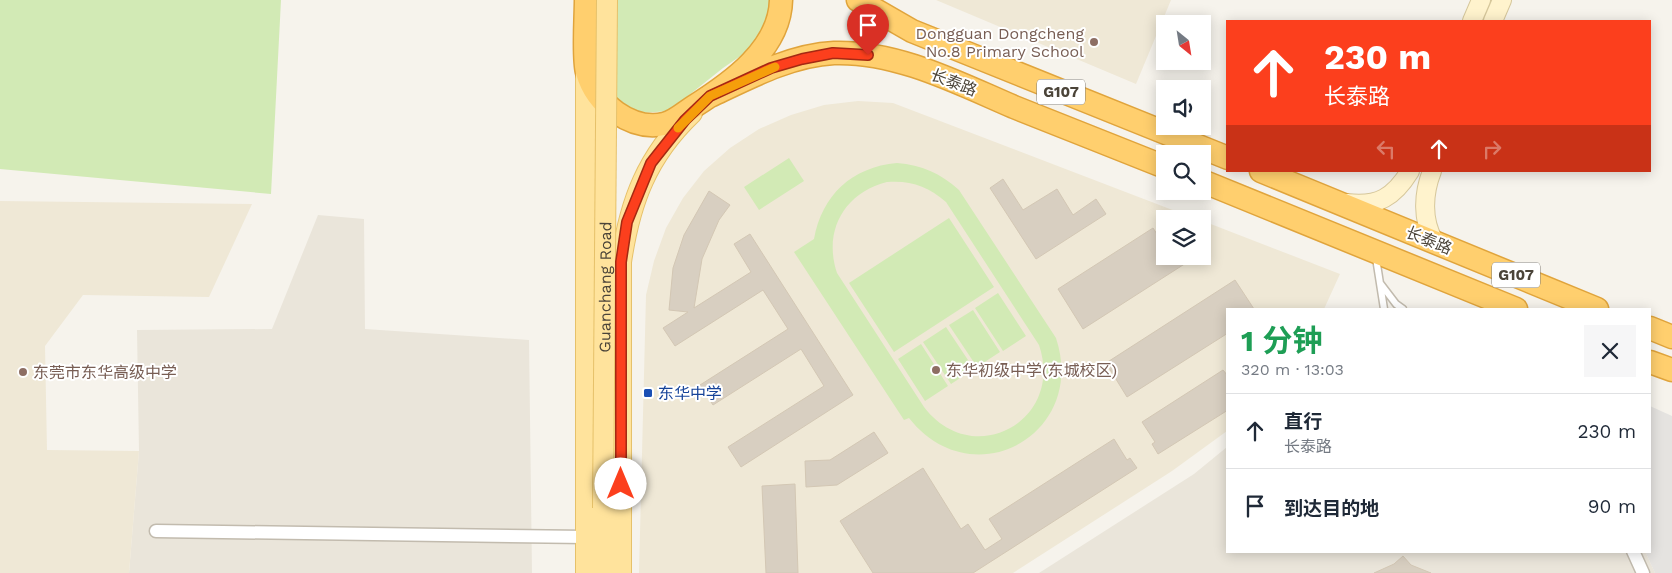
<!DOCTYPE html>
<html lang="zh">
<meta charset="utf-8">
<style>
:root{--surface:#fff;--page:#f6f6f7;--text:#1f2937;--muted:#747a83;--line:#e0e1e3}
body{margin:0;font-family:"Work Sans","Noto Sans SC",sans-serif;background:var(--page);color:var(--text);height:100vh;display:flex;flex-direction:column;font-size:19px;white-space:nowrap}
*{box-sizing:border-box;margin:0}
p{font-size:16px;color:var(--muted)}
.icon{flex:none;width:28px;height:28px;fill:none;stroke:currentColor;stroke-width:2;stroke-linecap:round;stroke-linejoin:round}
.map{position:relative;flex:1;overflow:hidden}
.drawer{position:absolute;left:1226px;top:308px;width:425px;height:245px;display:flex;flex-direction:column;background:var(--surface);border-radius:0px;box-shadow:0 2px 12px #0003}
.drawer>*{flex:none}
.banner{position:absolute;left:1226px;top:20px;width:425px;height:152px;border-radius:0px;box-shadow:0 2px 12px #0003;background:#fc3f1d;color:#fff;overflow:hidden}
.needle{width:32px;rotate:150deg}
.controls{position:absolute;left:1156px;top:15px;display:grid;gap:10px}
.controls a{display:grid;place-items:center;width:55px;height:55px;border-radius:0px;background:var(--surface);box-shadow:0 2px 12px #0003;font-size:25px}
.pin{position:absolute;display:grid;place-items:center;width:42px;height:42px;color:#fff;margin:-51px -21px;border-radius:50% 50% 50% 0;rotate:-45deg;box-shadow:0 0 5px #0007}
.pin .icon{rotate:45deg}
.me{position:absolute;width:55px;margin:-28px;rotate:0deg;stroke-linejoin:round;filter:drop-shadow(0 0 4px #0008)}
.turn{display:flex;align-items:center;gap:18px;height:105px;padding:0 15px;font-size:22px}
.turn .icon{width:65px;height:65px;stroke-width:2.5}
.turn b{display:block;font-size:35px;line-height:42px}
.lanes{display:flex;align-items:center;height:48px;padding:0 15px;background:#0003;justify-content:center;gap:25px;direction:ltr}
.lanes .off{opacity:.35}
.round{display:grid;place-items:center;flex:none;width:52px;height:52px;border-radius:0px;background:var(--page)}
.summary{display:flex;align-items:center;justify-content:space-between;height:85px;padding:0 15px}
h1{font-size:30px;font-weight:700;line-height:38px;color:#1e9e55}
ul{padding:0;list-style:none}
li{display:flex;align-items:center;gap:15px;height:75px;padding:0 15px;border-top:1px solid var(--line)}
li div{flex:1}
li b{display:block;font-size:19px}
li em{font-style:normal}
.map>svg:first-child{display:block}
.residential{fill:#eae5da}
.education{fill:#efe8d6}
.green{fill:#d2eab5;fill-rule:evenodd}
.parking{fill:#e5e3e0}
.building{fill:#d8cfc1;stroke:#d3c7b4}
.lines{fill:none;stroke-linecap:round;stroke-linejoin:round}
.lane-casing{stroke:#c2bbae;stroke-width:9}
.street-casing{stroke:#c2bbae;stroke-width:15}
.secondary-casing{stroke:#d6c79b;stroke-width:20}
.primary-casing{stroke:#e6c16a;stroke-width:22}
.highway-casing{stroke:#e0a43c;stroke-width:25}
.lane{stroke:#fff;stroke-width:6}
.street{stroke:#fff;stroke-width:12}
.secondary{stroke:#fff3cd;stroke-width:18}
.primary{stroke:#ffe39c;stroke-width:20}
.highway{stroke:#ffcf6e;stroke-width:22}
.primary-bridge-casing{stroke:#e6c16a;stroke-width:22;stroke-linecap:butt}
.primary-bridge{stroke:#ffe39c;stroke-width:20}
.route-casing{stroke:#a42913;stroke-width:12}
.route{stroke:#fc3f1d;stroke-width:9}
.slow{stroke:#f59e0b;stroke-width:9}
.education-dot{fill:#8d6e63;stroke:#fff;stroke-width:2}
.transit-dot{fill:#1a4fb4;stroke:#fff;stroke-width:2}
.labels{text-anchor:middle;stroke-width:4;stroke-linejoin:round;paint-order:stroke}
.shield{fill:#fff;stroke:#817c74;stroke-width:1}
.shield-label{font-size:15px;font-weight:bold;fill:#4b4439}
.education-label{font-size:16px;fill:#785e54;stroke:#fff;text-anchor:start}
.street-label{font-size:16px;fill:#4b4439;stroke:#fff}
.transit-label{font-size:16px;fill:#164399;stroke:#fff;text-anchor:start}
</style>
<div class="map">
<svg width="1672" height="573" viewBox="0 0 1672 573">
<rect width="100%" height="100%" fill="#f6f3ec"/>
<path class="residential" d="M 318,215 L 364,219 L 365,329 L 529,340 L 532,573 L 129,573 L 139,451 L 137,330 L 272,329 Z
M 1227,447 L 1228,551 L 1645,551 L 1655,573 L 1039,573 L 1194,474 Z"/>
<path class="education" d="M 936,0 L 1171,0 L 1136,84 Z
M 858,101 L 893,103 L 1196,219 L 1165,219 L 1165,256 L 1202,256 L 1203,221 L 1340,274 L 1324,309 L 1228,309 L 1227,431 L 1172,471 L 1013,573 L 639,573 L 646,295 L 654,261 L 666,228 L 683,198 L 704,171 L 730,148 L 759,129 L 791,115 L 824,105 Z
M 0,201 L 252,204 L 209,297 L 83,295 L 45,346 L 47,450 L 139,451 L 129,573 L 0,573 Z"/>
<path class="green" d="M 0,0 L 281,0 L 271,194 L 0,169 Z
M 590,0 L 772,0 L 767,23 L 755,46 L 723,68 L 669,111 L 641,113 L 622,103 L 600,84 L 593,58 Z
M 789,158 L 804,181 L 759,210 L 744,187 Z
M 897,163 C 922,165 940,173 959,190 L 1056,338 C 1088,435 972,498 909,418 L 904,420 L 794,252 L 814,239 C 822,195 852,167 897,163 ZM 887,182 C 910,180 928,186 946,202 L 1039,345 C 1065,421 973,471 924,407 L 837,273 C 823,231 844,193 887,182 Z
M 949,218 L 994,287 L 894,352 L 849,283 Z
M 998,293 L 1026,336 L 1003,351 L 975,308 Z
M 973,310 L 1000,352 L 977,367 L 949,325 Z
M 946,327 L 974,369 L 951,384 L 923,342 Z
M 921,344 L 948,386 L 925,401 L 898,359 Z"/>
<path class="parking" d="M 1650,406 L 1672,416 L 1672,573 L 1655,573 L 1645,551 L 1650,551 Z"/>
<path class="building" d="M 1003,179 L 1023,210 L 1057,189 L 1073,215 L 1096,199 L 1106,214 L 1036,259 L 990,188 Z
M 709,191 L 730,205 L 719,220 L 702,259 L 694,308 L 751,272 L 734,244 L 750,234 L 853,395 L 741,467 L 728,447 L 824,386 L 801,349 L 713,405 L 700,385 L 788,329 L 763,290 L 675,346 L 663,328 L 688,312 L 669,310 L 673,268 L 684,235 Z
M 1153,228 L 1165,246 L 1165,256 L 1197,256 L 1083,329 L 1058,289 Z
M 1235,280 L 1254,309 L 1228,309 L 1228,333 L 1127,397 L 1106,363 Z
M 1223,370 L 1228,376 L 1228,410 L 1158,454 L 1152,444 L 1155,442 L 1142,422 Z
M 874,432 L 888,453 L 837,485 L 806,487 L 805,461 L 830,460 Z
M 1114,439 L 1127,460 L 1130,458 L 1137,468 L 973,573 L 873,573 L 840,521 L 923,468 L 961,529 L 968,524 L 985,550 L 1002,539 L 989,519 Z
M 795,484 L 798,573 L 766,573 L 762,486 Z
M 1403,556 L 1411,565 L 1431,573 L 1374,573 L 1394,564 Z"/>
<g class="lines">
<g class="lane-casing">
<path id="lane" d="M 1376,258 L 1384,309
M 1380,283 L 1396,304 L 1403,309"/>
</g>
<g class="street-casing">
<path id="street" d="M 156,531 L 586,537
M 1633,551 L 1643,573"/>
</g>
<g class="secondary-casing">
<path id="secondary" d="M 1472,21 L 1481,0
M 1493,21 L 1502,0
M 1432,171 C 1423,194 1422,220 1434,241
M 1347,203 C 1378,207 1394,197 1410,171"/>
</g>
<g class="primary-casing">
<path id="primary" d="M 603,508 L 604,573
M 586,573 L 586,71
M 621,573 L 621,262 C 630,201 647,156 692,113"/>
</g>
<g class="highway-casing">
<path id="highway" d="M 586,0 C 586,16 583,59 587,72 C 596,104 631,131 664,124 C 674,122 685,112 693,107 C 731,83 780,49 781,0
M 858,0 L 912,31 L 1228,158
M 710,96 C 748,78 791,55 834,53 C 897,51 958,83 1014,107 C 1064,127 1115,147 1165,167
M 1261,171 L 1597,309
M 1202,181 L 1516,309
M 1650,328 L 1672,337
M 1650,362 L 1672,370"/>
</g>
<use href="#lane" class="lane"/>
<use href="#street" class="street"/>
<use href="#secondary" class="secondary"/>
<use href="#primary" class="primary"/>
<use href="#highway" class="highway"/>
<g class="primary-bridge-casing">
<g id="primary-bridge">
<path id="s1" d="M 603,508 L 607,0"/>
</g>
</g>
<use href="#primary-bridge" class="primary-bridge"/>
</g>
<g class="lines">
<g class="route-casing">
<path id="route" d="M 621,484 L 621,262 L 627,222 L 651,163 L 685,120 L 710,96 L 771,68 L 802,59 L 833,53 L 868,55"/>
</g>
<use href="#route" class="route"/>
<path class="slow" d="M 678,128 L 710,96 L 775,67"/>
</g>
<g class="education-dot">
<circle cx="1094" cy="42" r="5"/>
<circle cx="936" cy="370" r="5"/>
<circle cx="23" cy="372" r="5"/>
</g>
<rect class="transit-dot" x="643" y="388" width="10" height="10" rx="2.5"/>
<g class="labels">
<g class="shield">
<rect x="1037" y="79.5" width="48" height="25" rx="4"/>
<rect x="1492" y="262.5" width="48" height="25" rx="4"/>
</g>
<g class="shield-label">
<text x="1061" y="97">G107</text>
<text x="1516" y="280">G107</text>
</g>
<g class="education-label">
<text x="1084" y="39" text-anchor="end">Dongguan Dongcheng<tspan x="1084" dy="18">No.8 Primary School</tspan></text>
<text x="946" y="376">东华初级中学(东城校区)</text>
<text x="33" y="378">东莞市东华高级中学</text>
</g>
<g class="street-label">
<text transform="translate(954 82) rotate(21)" y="6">长泰路</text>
<text transform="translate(1429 240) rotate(22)" y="6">长泰路</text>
<text dy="6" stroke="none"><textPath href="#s1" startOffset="221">Guanchang Road</textPath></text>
</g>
<g class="transit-label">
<text x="658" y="399">东华中学</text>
</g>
</g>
</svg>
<div class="controls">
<a><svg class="needle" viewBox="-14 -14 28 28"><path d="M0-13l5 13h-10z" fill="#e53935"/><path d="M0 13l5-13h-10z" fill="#747a83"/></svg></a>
<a><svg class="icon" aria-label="sound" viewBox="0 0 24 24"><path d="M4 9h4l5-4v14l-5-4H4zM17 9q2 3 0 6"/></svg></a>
<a><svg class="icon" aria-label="search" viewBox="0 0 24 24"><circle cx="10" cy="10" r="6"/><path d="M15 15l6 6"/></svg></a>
<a><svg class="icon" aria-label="layers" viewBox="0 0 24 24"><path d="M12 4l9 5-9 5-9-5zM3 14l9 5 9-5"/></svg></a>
</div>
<div class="pin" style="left:868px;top:55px;background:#d93025"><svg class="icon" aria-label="arrive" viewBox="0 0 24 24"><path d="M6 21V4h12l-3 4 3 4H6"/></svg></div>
<svg class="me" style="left:621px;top:484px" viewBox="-20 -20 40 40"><circle r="19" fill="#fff"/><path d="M0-13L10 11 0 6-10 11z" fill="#fc3f1d"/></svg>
<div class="banner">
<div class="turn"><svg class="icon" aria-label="ahead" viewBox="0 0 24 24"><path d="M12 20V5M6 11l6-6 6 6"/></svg><div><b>230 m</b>长泰路</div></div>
<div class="lanes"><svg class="icon off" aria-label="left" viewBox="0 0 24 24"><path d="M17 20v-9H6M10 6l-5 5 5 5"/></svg><svg class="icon" aria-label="ahead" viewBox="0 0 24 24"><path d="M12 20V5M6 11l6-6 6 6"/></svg><svg class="icon off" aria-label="right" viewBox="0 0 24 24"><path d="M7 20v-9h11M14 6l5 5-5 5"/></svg></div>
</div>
<section class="drawer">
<div class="summary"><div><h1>1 分钟</h1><p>320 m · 13:03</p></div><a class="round"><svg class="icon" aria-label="close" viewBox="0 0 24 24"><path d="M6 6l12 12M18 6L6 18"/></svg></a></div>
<ul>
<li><svg class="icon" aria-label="ahead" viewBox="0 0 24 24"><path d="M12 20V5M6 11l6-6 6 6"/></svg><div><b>直行</b><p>长泰路</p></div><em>230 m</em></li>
<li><svg class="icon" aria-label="arrive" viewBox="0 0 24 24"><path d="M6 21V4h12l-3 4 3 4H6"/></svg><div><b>到达目的地</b></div><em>90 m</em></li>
</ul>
</section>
</div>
